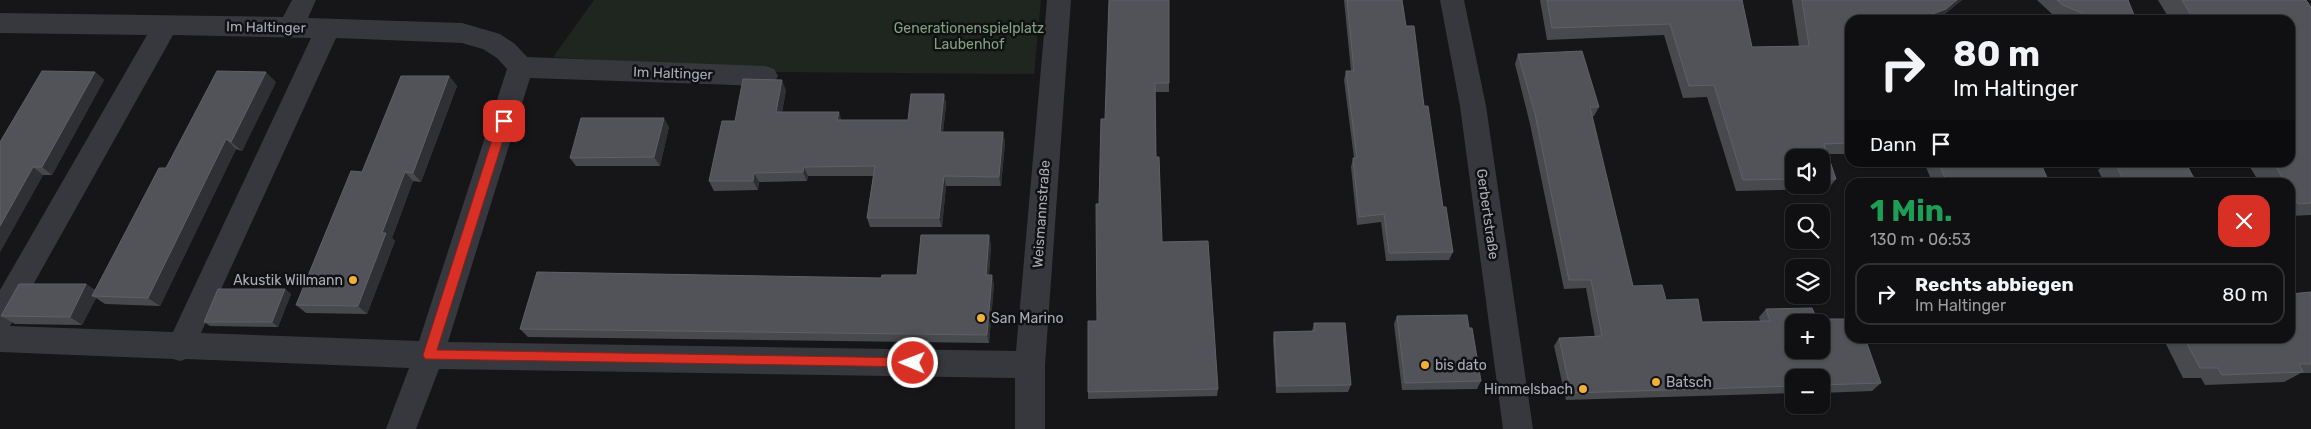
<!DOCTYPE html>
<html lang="de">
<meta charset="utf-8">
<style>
:root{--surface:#101012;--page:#1e1e20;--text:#f1f3f6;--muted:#9c9d9f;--line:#303032}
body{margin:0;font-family:Rubik,sans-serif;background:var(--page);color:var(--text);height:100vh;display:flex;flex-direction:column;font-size:19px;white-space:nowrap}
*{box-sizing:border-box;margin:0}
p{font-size:16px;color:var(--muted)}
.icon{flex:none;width:28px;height:28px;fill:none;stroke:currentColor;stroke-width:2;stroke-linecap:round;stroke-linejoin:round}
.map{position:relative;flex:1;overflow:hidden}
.details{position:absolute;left:1845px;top:178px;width:450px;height:165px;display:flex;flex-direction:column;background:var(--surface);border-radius:15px;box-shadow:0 1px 4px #0004,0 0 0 1px var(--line)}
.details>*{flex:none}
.top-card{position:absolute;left:1845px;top:15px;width:450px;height:152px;border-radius:15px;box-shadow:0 1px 4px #0004,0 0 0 1px var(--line);background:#101012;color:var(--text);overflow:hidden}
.fabs{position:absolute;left:1785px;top:149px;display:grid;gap:10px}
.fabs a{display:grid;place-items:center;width:45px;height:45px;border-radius:10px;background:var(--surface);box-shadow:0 1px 4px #0004,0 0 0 1px var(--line);font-size:25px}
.pin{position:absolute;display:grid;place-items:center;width:42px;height:42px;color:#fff;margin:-21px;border-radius:10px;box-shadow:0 2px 8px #0006}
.me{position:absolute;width:55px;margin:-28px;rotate:271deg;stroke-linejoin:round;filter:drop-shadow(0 0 4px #0008)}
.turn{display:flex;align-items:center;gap:18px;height:105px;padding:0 25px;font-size:22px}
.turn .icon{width:65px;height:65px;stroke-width:2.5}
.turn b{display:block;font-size:35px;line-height:42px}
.then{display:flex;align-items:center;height:48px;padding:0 25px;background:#0003;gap:10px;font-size:19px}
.round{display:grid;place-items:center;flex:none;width:52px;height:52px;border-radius:15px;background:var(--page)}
.overview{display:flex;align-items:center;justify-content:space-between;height:85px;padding:0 25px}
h1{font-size:30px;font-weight:700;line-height:38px;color:#1e9e55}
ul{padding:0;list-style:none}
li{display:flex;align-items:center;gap:15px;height:62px;margin:0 10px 8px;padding:0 15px;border:2px solid var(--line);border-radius:15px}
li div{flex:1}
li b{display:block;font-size:19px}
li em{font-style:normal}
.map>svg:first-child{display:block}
.green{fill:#1e261f}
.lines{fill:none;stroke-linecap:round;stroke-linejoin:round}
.minor{fill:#37383d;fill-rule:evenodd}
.wall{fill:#47494d;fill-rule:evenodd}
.shaded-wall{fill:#2f3033}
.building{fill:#525359;stroke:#5f6168;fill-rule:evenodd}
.route{fill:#d93025;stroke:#8d1f18}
.poi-dot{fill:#f2b134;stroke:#111113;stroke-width:2}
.labels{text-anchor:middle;stroke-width:5;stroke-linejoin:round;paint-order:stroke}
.street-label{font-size:14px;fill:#a8adb8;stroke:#111113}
.park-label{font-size:14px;fill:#7fa381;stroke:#111113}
.poi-label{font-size:14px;fill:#a8adb8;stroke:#111113;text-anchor:start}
</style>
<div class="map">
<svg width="2311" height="429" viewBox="0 0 2311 429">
<rect width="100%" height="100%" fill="#161618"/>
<path class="green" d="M 594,0 L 1041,0 L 1034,74 L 778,72 L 553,57 Z"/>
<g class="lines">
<path class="minor" d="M 292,0 L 316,0 L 308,18 L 462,23 L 500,34 L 515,44 L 527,57 L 765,66 L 774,69 L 778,76 L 774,83 L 765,86 L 530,78 L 448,342 L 1016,351 L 1047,0 L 1071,0 L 1045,365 L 1045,429 L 1015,429 L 1015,378 L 439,369 L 416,429 L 386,429 L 409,368 L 186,359 L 180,361 L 173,359 L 0,352 L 0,290 L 147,35 L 0,33 L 0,13 L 283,17 ZM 173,35 L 311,38 L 173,332 L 10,326 ZM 336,38 L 462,43 L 483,49 L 497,58 L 507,69 L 419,341 L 201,333 Z
M 1440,0 L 1464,0 L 1486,106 L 1533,429 L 1503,429 L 1460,106 Z"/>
</g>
<path class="wall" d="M 1169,0 L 1169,92 L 1155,92 L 1156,157 L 1162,242 L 1218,389 L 1217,396 L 1088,399 L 1088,392 L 1097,321 L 1099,204 L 1105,119 Z
M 1344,0 L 1402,0 L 1406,26 L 1424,106 L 1443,207 L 1453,252 L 1449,260 L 1386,261 L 1381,222 L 1357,225 L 1351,167 L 1353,158 L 1354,158 L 1344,80 L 1346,71 L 1351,71 Z
M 1540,0 L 1742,0 L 1752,47 L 1799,46 L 1792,0 L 1962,0 L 1937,20 L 1850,20 L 1850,154 L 1828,154 L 1836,179 L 1828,189 L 1736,191 L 1707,97 L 1683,98 L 1664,35 L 1547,40 ZM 1794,158 L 1821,158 L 1821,185 L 1794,185 Z
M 2037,0 L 2128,0 L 2136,20 L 2066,20 L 2053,15 Z
M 2158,0 L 2306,0 L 2311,7 L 2311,215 L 2290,216 L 2290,182 L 2259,182 L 2247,162 L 2290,162 L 2290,20 L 2170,20 Z
M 1518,54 L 1599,107 L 1594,116 L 1592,116 L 1633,286 L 1666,300 L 1702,322 L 1760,321 L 1759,317 L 1766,309 L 1817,319 L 1881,383 L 1872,391 L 1821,393 L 1821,378 L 1794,378 L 1794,393 L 1566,400 L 1554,346 L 1559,338 L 1595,337 L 1586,288 L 1564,289 L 1530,124 L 1515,64 Z
M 95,72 L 104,80 L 52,175 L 43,175 L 0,252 L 0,142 Z
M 449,76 L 457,86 L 421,182 L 413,181 L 392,238 L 395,241 L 367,314 L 306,313 L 296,305 Z
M 276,82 L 242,151 L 236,149 L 160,306 L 105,304 L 96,298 L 82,325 L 15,324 L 1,316 L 86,284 L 95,290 L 166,168 Z
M 786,90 L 782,112 L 841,120 L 908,120 L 944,94 L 946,104 L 943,132 L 1003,132 L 1005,142 L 1001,186 L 946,186 L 942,227 L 870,227 L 867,218 L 873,176 L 808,176 L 807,181 L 759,182 L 758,190 L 714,191 L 709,181 Z
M 669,127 L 660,166 L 576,166 L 570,158 Z
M 1924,162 L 2040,162 L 2049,182 L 1932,182 Z
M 2107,162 L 2185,162 L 2196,182 L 2104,182 L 2098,170 Z
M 989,235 L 991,245 L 989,275 L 994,284 L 989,343 L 528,337 L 520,329 L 881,278 L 917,275 Z
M 285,289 L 291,294 L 278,327 L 210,326 L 204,322 Z
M 2311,292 L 2311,373 L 2301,373 L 2284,382 L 2205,385 L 2201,378 L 2183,378 L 2163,338 L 2290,338 Z
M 1397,316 L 1469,328 L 1481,381 L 1477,389 L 1402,390 L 1394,324 Z
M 1314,323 L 1351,385 L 1348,392 L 1276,393 L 1273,339 L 1274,332 L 1312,331 Z"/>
<path class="shaded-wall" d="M 1957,0 L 1962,0 L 1937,20 L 1916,20 Z
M 95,72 L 104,80 L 52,175 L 42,167 Z
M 266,72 L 276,82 L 242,151 L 231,142 Z
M 449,76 L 457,86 L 421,182 L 413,173 Z
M 782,80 L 786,90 L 780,122 L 776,112 Z
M 944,94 L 946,104 L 942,142 L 940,132 Z
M 839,112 L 842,122 L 837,120 Z
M 664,118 L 669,127 L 660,166 L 654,157 Z
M 1003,132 L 1005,142 L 1001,186 L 999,177 Z
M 226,139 L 236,149 L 160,306 L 148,298 Z
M 33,167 L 43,175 L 0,252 L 0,226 Z
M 804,167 L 808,176 L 807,181 L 803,172 Z
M 405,172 L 413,181 L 392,238 L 395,241 L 367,314 L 358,306 L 382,233 Z
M 754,173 L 759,182 L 758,190 L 753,181 Z
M 944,176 L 946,186 L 942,227 L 939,218 Z
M 989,235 L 991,245 L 988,284 L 986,275 Z
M 992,275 L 994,284 L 989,343 L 987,335 Z
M 86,284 L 98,292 L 92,296 L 96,298 L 82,325 L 70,317 Z
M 285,289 L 291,294 L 278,327 L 272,322 Z"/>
<path class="building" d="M 1109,0 L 1169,0 L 1169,83 L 1155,83 L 1156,157 L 1159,157 L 1162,242 L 1208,241 L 1218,389 L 1088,392 L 1088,321 L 1097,321 L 1096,204 L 1099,204 L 1101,119 L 1105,119 Z
M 1347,0 L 1402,0 L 1406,26 L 1414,26 L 1424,106 L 1428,106 L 1443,207 L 1446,207 L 1453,252 L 1389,253 L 1384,214 L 1359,217 L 1353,158 L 1357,158 L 1346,71 L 1354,71 Z
M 1547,0 L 1742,0 L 1752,47 L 1809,46 L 1802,0 L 1957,0 L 1946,9 L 1916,20 L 1850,20 L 1850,143 L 1824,144 L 1836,179 L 1821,179 L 1821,158 L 1794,158 L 1794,179 L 1743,180 L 1714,85 L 1689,86 L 1670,24 L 1552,28 Z
M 2057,0 L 2128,0 L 2136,20 L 2098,20 L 2063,5 Z
M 2182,0 L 2306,0 L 2311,7 L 2311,203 L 2298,204 L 2290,190 L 2290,182 L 2285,182 L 2273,162 L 2290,162 L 2290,20 L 2194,20 Z
M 1582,51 L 1599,107 L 1590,107 L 1633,286 L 1662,285 L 1666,300 L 1698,299 L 1702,322 L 1770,321 L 1766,309 L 1812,308 L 1817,319 L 1850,319 L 1850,338 L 1865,338 L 1881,383 L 1821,385 L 1821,378 L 1794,378 L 1794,386 L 1571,393 L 1559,338 L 1602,336 L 1591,280 L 1569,280 L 1535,114 L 1518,54 ZM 1794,322 L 1821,322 L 1821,350 L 1794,350 Z
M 42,71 L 95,72 L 42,167 L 33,167 L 0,226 L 0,142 Z
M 217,71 L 266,72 L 231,142 L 226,139 L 148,298 L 92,296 L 159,168 L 166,168 Z
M 401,76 L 449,76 L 413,173 L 405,172 L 382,233 L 386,233 L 358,306 L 296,305 L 351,171 L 362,172 Z
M 743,79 L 782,80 L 776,112 L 839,112 L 837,120 L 908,120 L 911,94 L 944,94 L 940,132 L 1003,132 L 999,177 L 944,176 L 939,218 L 867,218 L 875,166 L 804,167 L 803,172 L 754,173 L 753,181 L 709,181 L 722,121 L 735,121 Z
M 581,118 L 664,118 L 654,157 L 570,158 Z
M 1938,162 L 2040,162 L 2049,182 L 1947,182 Z
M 2114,162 L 2185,162 L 2196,182 L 2125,182 Z
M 921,235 L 989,235 L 986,275 L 992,275 L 987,335 L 520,329 L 537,272 L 881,278 L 882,275 L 917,275 Z
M 19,284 L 86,284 L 70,317 L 1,316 Z
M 218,289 L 285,289 L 272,322 L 204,322 Z
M 2311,292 L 2311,364 L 2299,364 L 2303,372 L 2222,375 L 2218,368 L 2200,368 L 2184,338 L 2290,338 L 2290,294 Z
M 1467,315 L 1469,328 L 1472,328 L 1481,381 L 1405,383 L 1397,316 Z
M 1314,323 L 1345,323 L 1351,385 L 1277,386 L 1274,332 L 1315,331 Z"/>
<path class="route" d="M 504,117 L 509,121 L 437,350 L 913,358 L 918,359 L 919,363 L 918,367 L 425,359 L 423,355 L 498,121 Z"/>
<g class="poi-dot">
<circle cx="353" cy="280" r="5"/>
<circle cx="981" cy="318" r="5"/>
<circle cx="1425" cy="365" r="5"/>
<circle cx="1656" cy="382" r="5"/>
<circle cx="1583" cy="389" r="5"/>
</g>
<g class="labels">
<g class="street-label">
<text transform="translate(266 27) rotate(1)" y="5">Im Haltinger</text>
<text transform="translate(673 73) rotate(2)" y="5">Im Haltinger</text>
<text transform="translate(1041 214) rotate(-86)" y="5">Weismannstraße</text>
<text transform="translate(1488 214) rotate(82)" y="5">Gerbertstraße</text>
</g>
<g class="park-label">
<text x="969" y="33">Generationenspielplatz<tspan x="969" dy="16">Laubenhof</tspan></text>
</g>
<g class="poi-label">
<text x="343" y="285" text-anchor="end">Akustik Willmann</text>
<text x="991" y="323">San Marino</text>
<text x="1435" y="370">bis dato</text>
<text x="1666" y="387">Batsch</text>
<text x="1573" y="394" text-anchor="end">Himmelsbach</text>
</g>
</g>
</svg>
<div class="fabs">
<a><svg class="icon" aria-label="sound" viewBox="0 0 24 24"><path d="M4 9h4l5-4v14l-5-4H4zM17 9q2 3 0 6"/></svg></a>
<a><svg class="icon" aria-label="search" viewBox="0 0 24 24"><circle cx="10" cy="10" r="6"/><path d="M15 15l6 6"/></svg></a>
<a><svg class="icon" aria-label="layers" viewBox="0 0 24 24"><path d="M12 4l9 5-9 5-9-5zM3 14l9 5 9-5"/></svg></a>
<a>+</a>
<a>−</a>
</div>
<div class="pin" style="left:504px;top:121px;background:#d93025"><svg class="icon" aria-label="arrive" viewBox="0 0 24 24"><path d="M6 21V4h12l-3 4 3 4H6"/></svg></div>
<svg class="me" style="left:913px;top:363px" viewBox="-20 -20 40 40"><circle r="17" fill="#d93025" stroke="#fff" stroke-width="3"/><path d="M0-11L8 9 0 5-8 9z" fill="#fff"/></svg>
<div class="top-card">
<div class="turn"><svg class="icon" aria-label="right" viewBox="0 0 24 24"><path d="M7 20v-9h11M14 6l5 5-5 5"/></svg><div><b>80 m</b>Im Haltinger</div></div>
<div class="then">Dann<svg class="icon" aria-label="arrive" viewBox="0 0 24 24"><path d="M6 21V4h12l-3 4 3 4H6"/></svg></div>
</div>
<section class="details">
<div class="overview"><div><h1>1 Min.</h1><p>130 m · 06:53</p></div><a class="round" style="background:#d93025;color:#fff"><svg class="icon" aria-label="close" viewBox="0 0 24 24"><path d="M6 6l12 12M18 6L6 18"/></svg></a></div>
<ul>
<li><svg class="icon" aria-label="right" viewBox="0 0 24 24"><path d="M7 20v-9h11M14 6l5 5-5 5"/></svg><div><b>Rechts abbiegen</b><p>Im Haltinger</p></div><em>80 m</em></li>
</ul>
</section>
</div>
